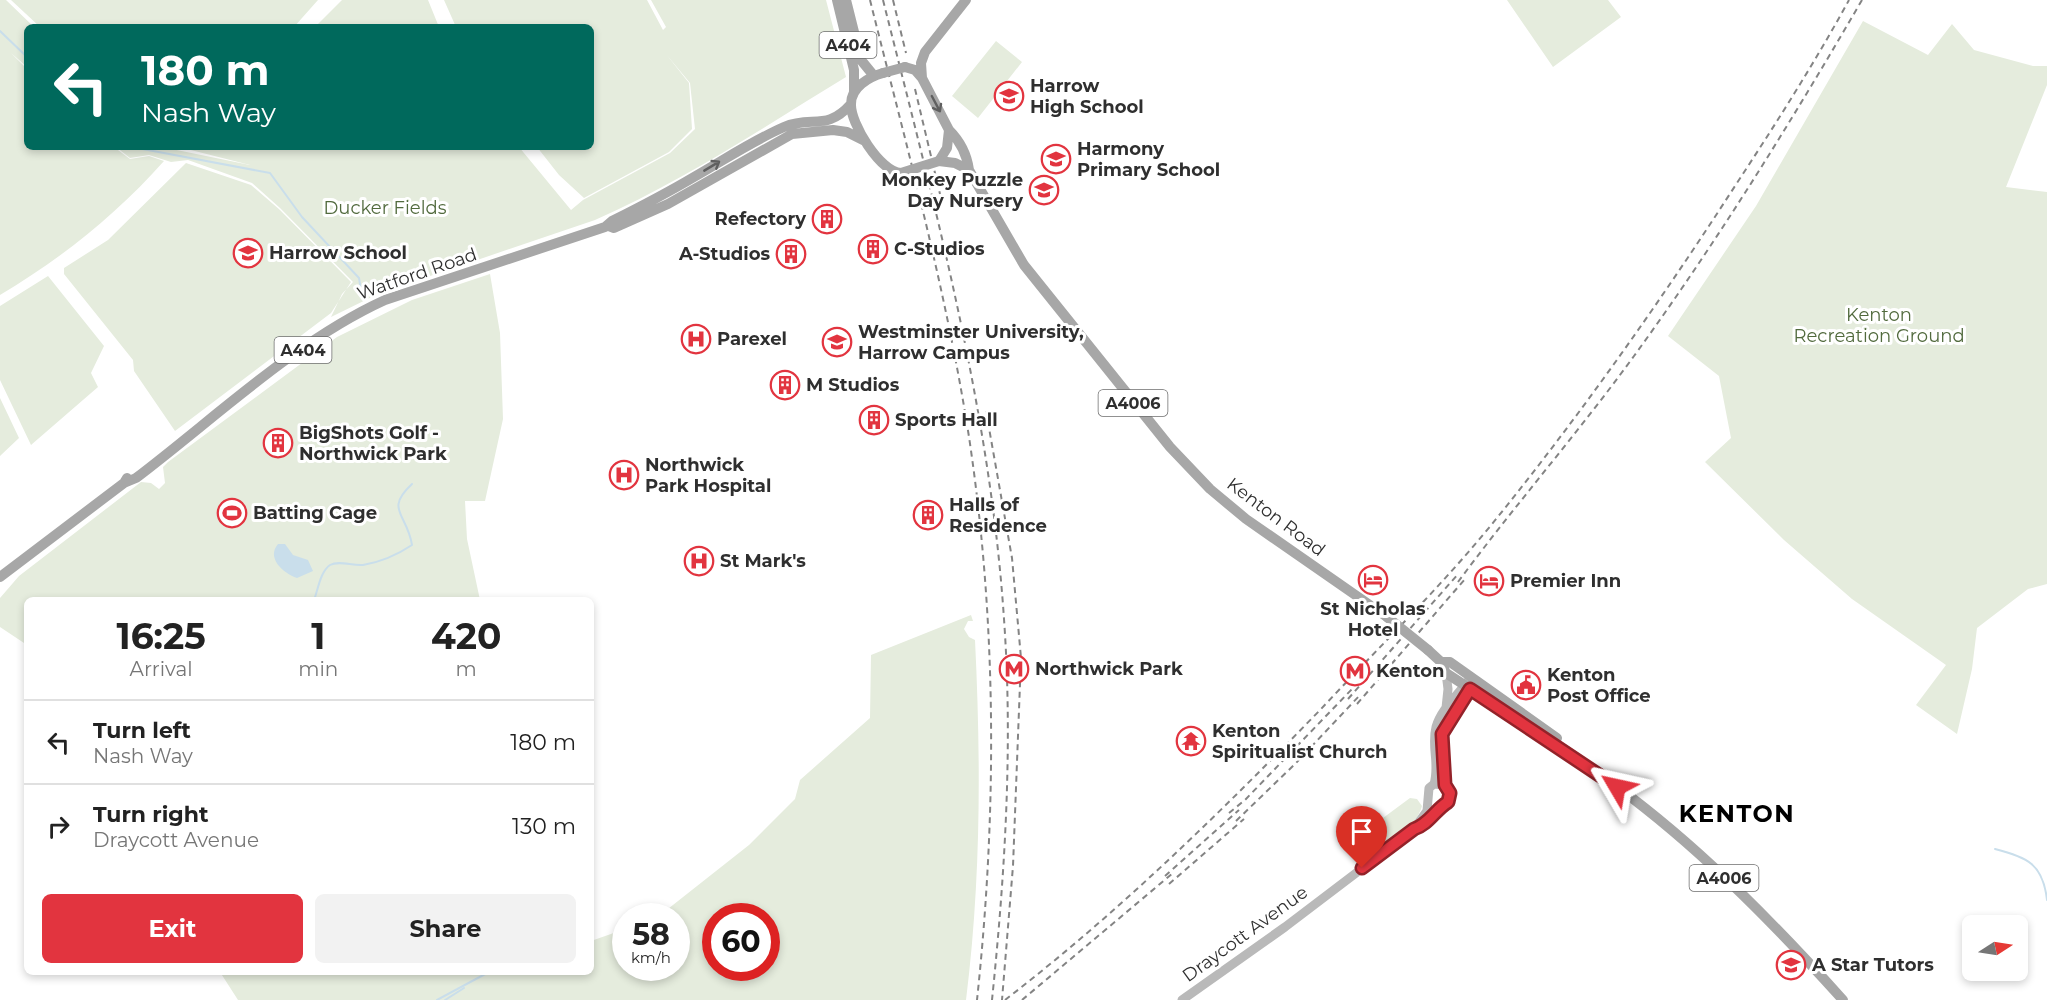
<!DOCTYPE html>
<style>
:root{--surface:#fff;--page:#f2f2f2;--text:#222;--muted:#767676;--line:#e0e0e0;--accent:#e2343f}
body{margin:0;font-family:Montserrat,sans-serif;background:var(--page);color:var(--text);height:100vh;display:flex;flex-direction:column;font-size:22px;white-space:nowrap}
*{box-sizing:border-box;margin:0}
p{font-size:20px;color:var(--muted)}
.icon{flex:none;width:33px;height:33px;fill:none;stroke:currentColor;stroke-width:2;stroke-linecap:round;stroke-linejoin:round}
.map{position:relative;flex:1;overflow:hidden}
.side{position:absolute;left:24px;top:597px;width:570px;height:378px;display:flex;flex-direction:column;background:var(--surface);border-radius:9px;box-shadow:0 3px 9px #0003}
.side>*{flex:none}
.banner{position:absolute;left:24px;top:24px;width:570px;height:126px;border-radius:9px;box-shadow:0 3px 9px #0003;background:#00695c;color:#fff;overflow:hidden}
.needle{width:39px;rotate:78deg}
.controls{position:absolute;left:1962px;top:915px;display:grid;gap:12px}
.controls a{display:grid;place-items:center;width:66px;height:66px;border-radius:9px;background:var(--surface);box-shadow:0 3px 9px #0003;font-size:30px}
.speed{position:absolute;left:612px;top:903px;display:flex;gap:12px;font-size:30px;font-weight:700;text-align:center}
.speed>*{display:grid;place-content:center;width:78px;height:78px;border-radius:50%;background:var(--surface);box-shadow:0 3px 9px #0003;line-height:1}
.speed small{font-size:15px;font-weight:400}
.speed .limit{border:9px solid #d22;background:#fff;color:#111}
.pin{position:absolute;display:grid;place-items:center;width:51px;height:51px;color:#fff;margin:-62px -26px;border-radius:50% 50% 50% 0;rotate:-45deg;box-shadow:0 0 6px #0007}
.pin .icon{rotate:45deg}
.me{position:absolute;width:66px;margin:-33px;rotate:306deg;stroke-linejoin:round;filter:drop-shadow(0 0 4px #0008)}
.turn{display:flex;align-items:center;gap:21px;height:126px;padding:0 18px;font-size:27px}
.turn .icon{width:78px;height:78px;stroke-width:2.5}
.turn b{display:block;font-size:42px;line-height:51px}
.eta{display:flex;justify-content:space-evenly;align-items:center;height:102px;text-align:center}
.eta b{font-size:36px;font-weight:700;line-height:42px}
.primary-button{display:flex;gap:12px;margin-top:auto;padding:12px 18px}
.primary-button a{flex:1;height:69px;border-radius:9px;background:var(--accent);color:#fff;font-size:24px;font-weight:700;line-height:69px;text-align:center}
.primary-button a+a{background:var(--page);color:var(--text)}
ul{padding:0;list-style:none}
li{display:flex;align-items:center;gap:18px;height:84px;padding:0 18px;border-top:2px solid var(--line)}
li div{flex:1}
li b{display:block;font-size:22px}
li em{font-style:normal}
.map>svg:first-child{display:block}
.green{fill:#e5ecdd;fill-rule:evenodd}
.water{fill:#c9deeb}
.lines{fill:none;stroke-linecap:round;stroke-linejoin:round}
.stream{stroke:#c9deeb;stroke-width:2}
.secondary{stroke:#b9b9b9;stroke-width:9}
.primary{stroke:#a7a7a7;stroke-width:10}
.rail{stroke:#848484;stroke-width:2;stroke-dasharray:6 4.5;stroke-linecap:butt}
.primary-bridge{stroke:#a7a7a7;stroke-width:10}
.oneway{stroke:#5f5f5f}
.route-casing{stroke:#932229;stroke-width:15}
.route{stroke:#e2343f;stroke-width:10}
.labels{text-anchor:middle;stroke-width:6;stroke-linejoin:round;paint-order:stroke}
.shield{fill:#fff;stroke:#6d6d6d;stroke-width:1.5}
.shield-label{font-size:16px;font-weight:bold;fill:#2f2f2f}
.poi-label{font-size:18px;font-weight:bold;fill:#2f2f2f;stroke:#fff;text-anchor:start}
.park-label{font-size:18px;fill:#516a3d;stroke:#fff}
.street-label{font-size:18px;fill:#2f2f2f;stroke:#fff}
.district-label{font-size:24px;font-weight:bold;letter-spacing:1.5px;fill:#000;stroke:#fff}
</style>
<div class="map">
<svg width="2047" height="1000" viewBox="0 0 2047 1000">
<rect width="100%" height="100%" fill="#fff"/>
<path class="green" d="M 0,0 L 6,0 L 34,27 L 27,27 L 27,67 L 11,53 L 27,69 L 27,147 L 114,147 L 130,159 L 149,156 L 164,161 C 116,215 62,258 0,295 Z
M 11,0 L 318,0 L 294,27 L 40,27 Z
M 342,0 L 428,0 L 439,27 L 315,27 Z
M 444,0 L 647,0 L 663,30 L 666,27 L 651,0 L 826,0 L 846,77 C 764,127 683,181 595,220 L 380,293 L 331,317 L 342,294 L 353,282 L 280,208 L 252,183 L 188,160 L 171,162 L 149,155 L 130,158 L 116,147 L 162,147 L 250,165 L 179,147 L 519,147 L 571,210 L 583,200 L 670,153 L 695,129 L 690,83 L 666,54 L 689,83 L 692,129 L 669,152 L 584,198 L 559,175 L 537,147 L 591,147 L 591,27 L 456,27 Z
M 1507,0 L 1608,0 L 1621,17 L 1553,67 Z
M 1863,21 L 1928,55 L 1952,24 L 1974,50 L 2033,66 L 2047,66 L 2047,85 L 2006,187 L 2047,192 L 2047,584 L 2028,589 L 1977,628 L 1972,669 L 1957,734 L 1916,705 L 1946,665 L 1852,599 L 1784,540 L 1705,462 L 1731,438 L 1719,376 L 1668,336 L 1756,206 Z
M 996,41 L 1022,62 L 978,118 L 952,96 Z
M 186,163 L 251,185 L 280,210 L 351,282 L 331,313 L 175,431 L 134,371 L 133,360 L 64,274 L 64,268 L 108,240 Z
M 490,274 L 500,333 L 503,419 L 485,501 L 465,501 L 467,539 L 480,600 L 27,600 L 27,645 L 0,627 L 0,598 L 19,576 L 141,482 L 151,483 L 159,489 L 165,483 L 163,467 L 168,462 L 337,337 L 412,300 Z
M 48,276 L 104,346 L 91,373 L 98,387 L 31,445 L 0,380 L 0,306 Z
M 0,398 L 19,438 L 0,456 Z
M 971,615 L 973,621 L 968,621 L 964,629 L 969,637 L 975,640 C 981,761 981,880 966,1000 L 238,1000 L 220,972 L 591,972 L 591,941 L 625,929 L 626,968 L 676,968 L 676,916 L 659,916 L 749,845 L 795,799 L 800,780 L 870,718 L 871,655 ZM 716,916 L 766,916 L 766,968 L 716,968 Z
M 1410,798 L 1417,799 L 1422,806 C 1416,828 1390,840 1372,852 L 1360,835 Z"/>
<path class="water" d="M 278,544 L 285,544 L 293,555 L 308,560 L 313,571 L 297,578 C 283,573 266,558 278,544 Z"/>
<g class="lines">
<path class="stream" d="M 0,31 L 27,57
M 132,147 L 270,173 L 302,217 L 359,278 L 361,290
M 314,600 C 318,590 320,572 330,565 C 339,560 352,566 363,565 C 381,562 397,555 412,545 C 407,513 384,510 412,484
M 1995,849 C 2027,857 2043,864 2047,900
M 437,1000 L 489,972
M 445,1000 L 464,988"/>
<path class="secondary" d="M 1446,708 L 1448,689 L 1446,673
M 1434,784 C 1440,764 1431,747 1436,727 C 1441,709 1457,696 1468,681
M 1445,785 L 1442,733 L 1473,683
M 1182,1000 L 1285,927 L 1414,829 L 1423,826 L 1450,800 L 1451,793 L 1445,785 L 1434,784 L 1429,788 L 1427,811 L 1414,829"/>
<path class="primary" d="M 837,0 L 854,70 L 854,91
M 846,0 L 861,60 L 874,76
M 905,67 L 915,70 L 922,78 L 949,130 L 947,148 L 939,161 L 955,163 L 969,170
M 883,73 C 869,77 851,87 851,104 C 850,123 880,172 901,173
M 922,78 L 921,63 L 925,52 L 966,0
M 949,130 C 960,141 967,155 969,170 L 1024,265 L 1170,447 L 1210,489 L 1246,519 L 1387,617
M 609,226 L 614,228 L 668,204 L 792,134 L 833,130 L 847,132 L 865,141
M 124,483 L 136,478 C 214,419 295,341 385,300 L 605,227 L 612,221 C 640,207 667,193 694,177 C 724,160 752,141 784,127 C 812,115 826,132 851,104
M 0,577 L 124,483 L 127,478
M 1428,650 L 1441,662 L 1446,673 C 1508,714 1573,752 1632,798 C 1709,857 1778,928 1843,1000
M 1441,662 L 1450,662 L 1557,738"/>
<path class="rail" d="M 870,0 C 906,144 946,289 969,437 C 997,624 997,812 977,1000
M 883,0 C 934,203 990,409 1004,619 C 1013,746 1005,873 992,1000
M 893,0 L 906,53
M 915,89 L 940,194
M 986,411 L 1012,558 L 1021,658 L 1013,866 L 1002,1000
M 1458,582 C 1515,505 1578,433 1634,356 C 1717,242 1791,122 1862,0
M 1348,699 L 1459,573
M 1357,704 L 1465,579
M 1229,813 L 1245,800 L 1352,689
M 1236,821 L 1296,763 L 1360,695
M 1165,876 L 1239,810
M 1169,884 L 1244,819
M 1005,1000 C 1119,912 1221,812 1321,709 C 1378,648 1439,589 1492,524 C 1579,417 1660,302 1735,186 C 1775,125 1814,64 1849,0
M 1022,1000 L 1173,873"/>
<path class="primary-bridge" d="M 883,73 L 905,67
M 901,173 L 939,161
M 1387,617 L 1428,650"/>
</g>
<defs><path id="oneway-shaft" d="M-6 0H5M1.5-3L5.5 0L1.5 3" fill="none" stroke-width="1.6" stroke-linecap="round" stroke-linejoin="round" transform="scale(1.5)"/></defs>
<g class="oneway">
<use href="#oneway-shaft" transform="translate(936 104) rotate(62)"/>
<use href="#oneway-shaft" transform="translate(712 166) rotate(-31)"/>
</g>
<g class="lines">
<g class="route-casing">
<path id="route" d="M 1362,868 L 1414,829 C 1429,824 1435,810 1448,802 L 1450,793 L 1445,785 L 1442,734 L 1470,689 L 1617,787"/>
</g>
<use href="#route" class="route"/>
</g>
<defs>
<g id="school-ring" transform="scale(1.5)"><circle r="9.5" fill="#fff" stroke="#e2343f" stroke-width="1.5"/><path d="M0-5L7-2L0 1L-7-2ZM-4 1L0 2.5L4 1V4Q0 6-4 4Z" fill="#e2343f"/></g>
<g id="building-ring" transform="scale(1.5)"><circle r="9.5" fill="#fff" stroke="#e2343f" stroke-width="1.5"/><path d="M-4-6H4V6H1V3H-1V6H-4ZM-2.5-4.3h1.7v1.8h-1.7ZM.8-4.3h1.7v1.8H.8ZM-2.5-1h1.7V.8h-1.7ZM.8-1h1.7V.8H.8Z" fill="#e2343f"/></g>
<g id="hospital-ring" transform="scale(1.5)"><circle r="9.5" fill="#fff" stroke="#e2343f" stroke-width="1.5"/><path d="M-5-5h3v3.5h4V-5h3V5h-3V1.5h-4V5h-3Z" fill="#e2343f"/></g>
<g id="university-ring" transform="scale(1.5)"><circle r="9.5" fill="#fff" stroke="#e2343f" stroke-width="1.5"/><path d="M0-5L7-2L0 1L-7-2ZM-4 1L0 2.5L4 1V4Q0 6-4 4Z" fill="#e2343f"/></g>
<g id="stadium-ring" transform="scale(1.5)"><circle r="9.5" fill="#fff" stroke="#e2343f" stroke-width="1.5"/><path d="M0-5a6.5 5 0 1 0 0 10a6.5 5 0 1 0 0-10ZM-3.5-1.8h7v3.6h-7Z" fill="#e2343f"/></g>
<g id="hotel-ring" transform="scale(1.5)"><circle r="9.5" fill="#fff" stroke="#e2343f" stroke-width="1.5"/><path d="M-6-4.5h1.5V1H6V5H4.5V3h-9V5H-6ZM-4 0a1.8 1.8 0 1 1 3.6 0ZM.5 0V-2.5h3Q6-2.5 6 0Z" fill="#e2343f"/></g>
<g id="metro-ring" transform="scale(1.5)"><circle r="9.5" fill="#fff" stroke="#e2343f" stroke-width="1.5"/><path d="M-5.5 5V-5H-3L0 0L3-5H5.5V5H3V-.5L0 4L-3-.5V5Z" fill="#e2343f"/></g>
<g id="civic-ring" transform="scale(1.5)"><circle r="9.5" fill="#fff" stroke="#e2343f" stroke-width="1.5"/><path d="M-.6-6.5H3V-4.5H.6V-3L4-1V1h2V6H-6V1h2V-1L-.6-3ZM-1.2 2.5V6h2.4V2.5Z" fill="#e2343f"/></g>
<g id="temple-ring" transform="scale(1.5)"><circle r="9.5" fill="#fff" stroke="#e2343f" stroke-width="1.5"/><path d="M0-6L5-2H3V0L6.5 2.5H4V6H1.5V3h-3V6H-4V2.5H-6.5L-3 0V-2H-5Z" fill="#e2343f"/></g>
</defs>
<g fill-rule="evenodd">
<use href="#school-ring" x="1009" y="96"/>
<use href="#school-ring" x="1056" y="159"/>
<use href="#school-ring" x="1044" y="190"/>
<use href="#building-ring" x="827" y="219"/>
<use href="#building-ring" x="873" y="249"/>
<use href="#school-ring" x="248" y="253"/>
<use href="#building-ring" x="791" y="254"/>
<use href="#hospital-ring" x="696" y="339"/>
<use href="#university-ring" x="837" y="342"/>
<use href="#building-ring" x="785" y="385"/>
<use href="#building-ring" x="874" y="420"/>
<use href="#building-ring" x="278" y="443"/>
<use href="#hospital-ring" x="624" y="475"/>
<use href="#stadium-ring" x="232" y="513"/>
<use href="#building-ring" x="928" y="515"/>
<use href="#hospital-ring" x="699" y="561"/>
<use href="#hotel-ring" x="1373" y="580"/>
<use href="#hotel-ring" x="1489" y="581"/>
<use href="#metro-ring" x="1014" y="669"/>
<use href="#metro-ring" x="1355" y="671"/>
<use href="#civic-ring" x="1526" y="685"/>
<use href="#temple-ring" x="1191" y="741"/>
<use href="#school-ring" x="1791" y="965"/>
</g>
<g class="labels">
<g class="shield">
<rect x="819.5" y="32" width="57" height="26" rx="4.5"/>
<rect x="274.5" y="337" width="57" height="26" rx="4.5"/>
<rect x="1098.5" y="390" width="69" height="26" rx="4.5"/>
<rect x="1689.5" y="865" width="69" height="26" rx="4.5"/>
</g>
<g class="shield-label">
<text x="848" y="51">A404</text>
<text x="303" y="356">A404</text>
<text x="1133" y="409">A4006</text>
<text x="1724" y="884">A4006</text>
</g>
<g class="poi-label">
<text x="1030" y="92">Harrow<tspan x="1030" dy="21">High School</tspan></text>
<text x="1077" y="155">Harmony<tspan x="1077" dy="21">Primary School</tspan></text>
<text x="1023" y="186" text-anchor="end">Monkey Puzzle<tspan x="1023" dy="21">Day Nursery</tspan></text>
<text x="806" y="225" text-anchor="end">Refectory</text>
<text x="894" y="255">C-Studios</text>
<text x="269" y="259">Harrow School</text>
<text x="770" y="260" text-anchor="end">A-Studios</text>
<text x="858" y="338">Westminster University,<tspan x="858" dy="21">Harrow Campus</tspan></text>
<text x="717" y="345">Parexel</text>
<text x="806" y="391">M Studios</text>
<text x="895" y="426">Sports Hall</text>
<text x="299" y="439">BigShots Golf -<tspan x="299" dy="21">Northwick Park</tspan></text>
<text x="645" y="471">Northwick<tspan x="645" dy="21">Park Hospital</tspan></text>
<text x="949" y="511">Halls of<tspan x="949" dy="21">Residence</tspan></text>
<text x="253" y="519">Batting Cage</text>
<text x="720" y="567">St Mark's</text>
<text x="1510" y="587">Premier Inn</text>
<text x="1373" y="615" text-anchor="middle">St Nicholas<tspan x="1373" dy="21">Hotel</tspan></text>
<text x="1035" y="675">Northwick Park</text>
<text x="1376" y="677">Kenton</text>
<text x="1547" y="681">Kenton<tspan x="1547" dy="21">Post Office</tspan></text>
<text x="1212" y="737">Kenton<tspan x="1212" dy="21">Spiritualist Church</tspan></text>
<text x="1812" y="971">A Star Tutors</text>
</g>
<g class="park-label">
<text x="385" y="214">Ducker Fields</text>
<text x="1879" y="321">Kenton<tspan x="1879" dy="21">Recreation Ground</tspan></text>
</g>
<g class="street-label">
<text transform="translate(417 274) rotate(-19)" y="6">Watford Road</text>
<text transform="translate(1276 517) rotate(37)" y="6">Kenton Road</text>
<text transform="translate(1245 934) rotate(-36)" y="6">Draycott Avenue</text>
</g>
<g class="district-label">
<text x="1737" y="822">KENTON</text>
</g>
</g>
</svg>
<div class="controls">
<a><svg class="needle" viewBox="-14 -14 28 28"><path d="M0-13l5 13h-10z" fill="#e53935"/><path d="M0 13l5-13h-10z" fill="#767676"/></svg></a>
</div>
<div class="speed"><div>58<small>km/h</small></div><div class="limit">60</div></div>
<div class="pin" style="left:1362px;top:868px;background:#d93025"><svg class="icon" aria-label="arrive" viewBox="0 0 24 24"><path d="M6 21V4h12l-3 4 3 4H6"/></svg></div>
<svg class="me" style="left:1617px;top:787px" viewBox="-20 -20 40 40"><path d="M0-17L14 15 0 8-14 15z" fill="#e2343f" stroke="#fff" stroke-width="4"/></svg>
<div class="banner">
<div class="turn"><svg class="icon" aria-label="left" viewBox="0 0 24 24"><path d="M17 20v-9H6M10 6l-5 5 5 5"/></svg><div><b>180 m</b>Nash Way</div></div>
</div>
<section class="side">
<div class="eta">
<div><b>16:25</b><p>Arrival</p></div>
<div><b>1</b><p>min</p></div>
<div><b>420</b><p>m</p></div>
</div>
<ul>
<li><svg class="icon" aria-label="left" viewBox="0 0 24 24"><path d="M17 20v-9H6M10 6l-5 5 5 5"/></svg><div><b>Turn left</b><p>Nash Way</p></div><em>180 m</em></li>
<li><svg class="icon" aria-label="right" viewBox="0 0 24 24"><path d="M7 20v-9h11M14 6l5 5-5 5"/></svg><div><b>Turn right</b><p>Draycott Avenue</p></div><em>130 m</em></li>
</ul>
<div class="primary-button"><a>Exit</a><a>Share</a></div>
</section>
</div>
